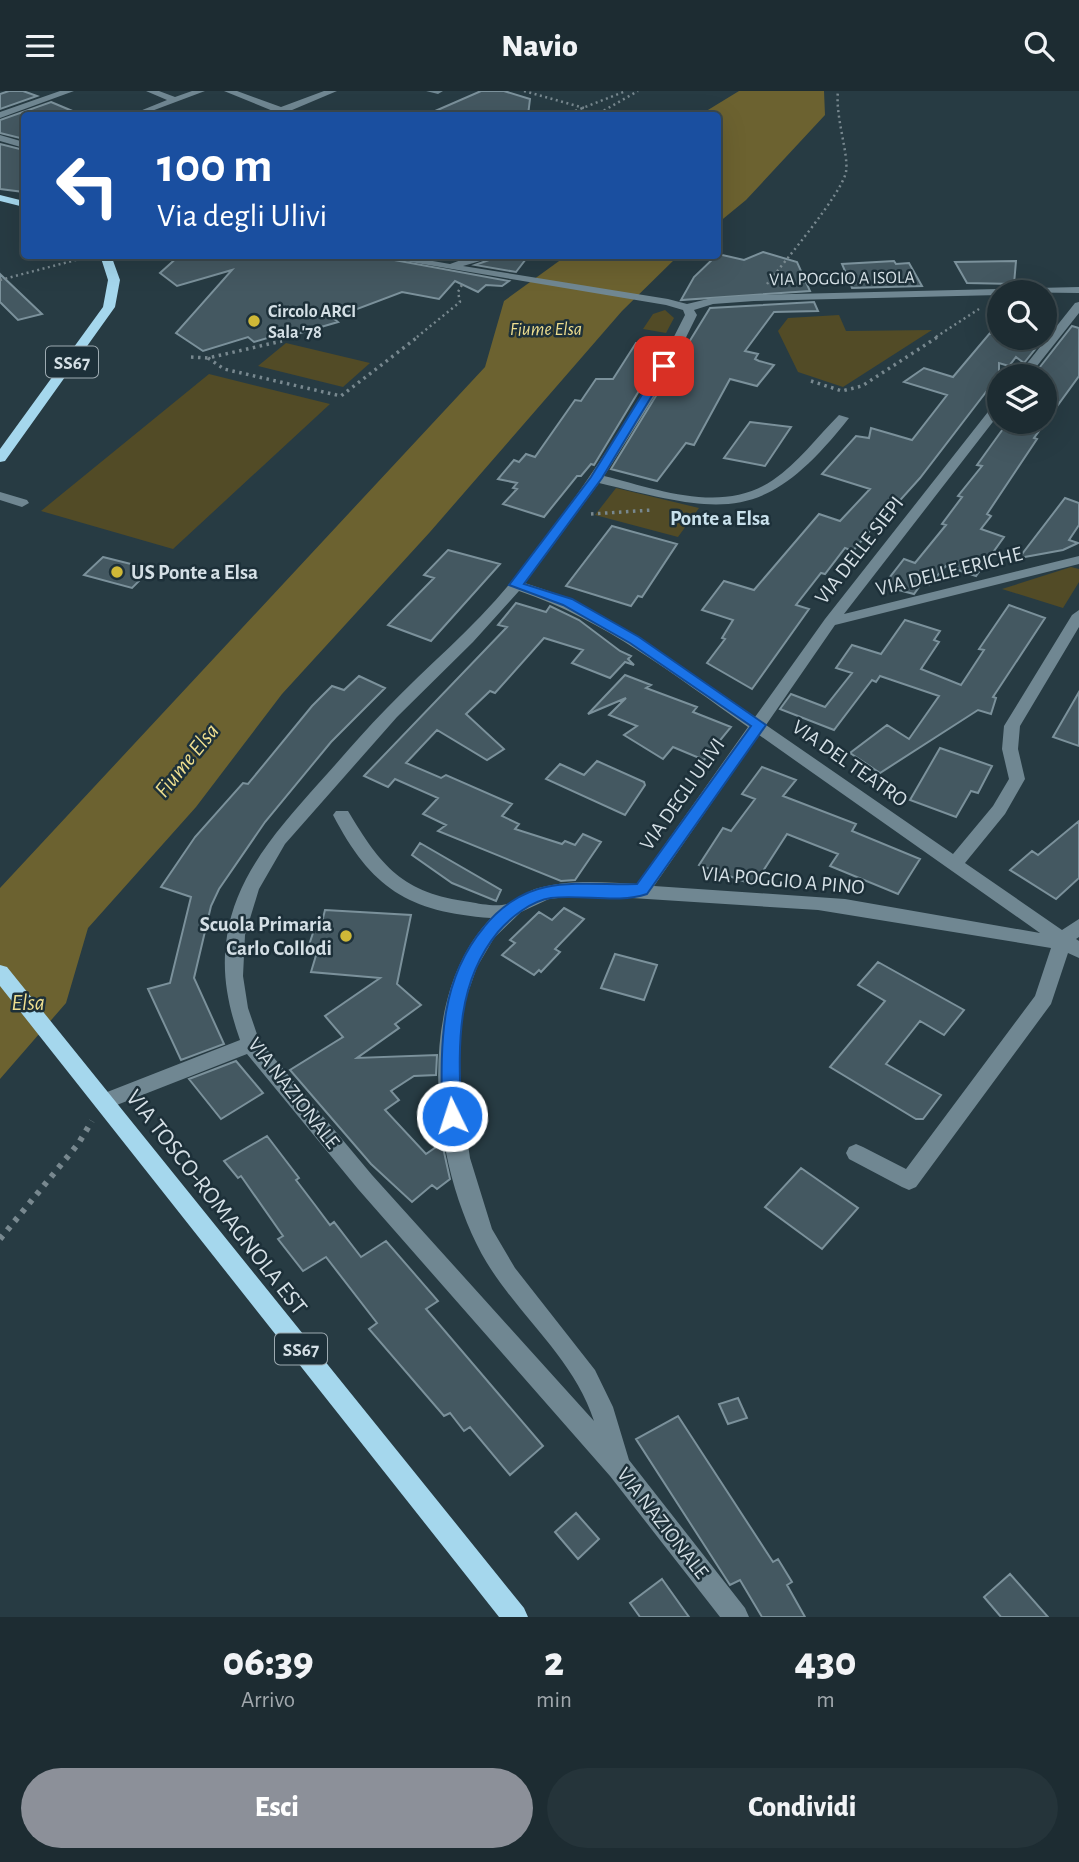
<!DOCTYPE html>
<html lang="it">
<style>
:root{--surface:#1d2c32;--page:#25343a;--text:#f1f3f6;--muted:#a0a7ac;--line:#3b484d;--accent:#8c9099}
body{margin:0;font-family:"Alegreya Sans",sans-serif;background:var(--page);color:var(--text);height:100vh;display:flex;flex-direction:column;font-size:26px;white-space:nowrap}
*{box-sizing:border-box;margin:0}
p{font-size:23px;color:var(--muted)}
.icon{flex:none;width:38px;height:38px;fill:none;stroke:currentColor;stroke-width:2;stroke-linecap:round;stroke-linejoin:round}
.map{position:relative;height:1526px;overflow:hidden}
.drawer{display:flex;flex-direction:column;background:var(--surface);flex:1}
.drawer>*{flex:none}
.hud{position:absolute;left:21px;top:21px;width:700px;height:147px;border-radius:7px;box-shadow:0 7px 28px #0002,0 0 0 2px var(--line);background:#1a4fa0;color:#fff;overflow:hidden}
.fabs{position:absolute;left:987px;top:189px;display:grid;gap:14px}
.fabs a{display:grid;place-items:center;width:70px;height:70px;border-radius:50%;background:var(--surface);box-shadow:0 7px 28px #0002,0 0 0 2px var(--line);font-size:35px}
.pin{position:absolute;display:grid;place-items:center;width:60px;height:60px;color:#fff;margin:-30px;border-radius:14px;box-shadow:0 4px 10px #0006}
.me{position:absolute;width:77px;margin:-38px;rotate:356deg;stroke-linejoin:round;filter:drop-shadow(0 0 5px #0008)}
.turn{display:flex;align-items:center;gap:24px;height:147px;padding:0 21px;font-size:32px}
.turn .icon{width:91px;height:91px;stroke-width:2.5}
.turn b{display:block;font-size:49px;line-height:60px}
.eta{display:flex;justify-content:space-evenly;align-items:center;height:119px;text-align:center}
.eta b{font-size:42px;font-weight:800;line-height:49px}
.primary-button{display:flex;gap:14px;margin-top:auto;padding:14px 21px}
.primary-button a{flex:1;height:80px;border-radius:42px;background:var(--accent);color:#fff;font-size:28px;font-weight:800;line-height:80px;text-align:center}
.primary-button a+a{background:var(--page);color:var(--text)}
header{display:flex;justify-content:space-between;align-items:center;height:91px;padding:0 21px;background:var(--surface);font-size:32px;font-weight:800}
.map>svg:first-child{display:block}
.green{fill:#524b26}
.water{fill:#6c6230}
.building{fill:#445861;stroke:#7b919b;stroke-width:2}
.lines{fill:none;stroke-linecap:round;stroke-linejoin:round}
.path-far2{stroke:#78888f;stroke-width:2.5;stroke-dasharray:2 3.5;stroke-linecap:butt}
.path-far1{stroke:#78888f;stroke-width:3.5;stroke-dasharray:2.5 4.5;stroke-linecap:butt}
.path{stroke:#78888f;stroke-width:6;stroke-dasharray:4.5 7;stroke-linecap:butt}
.minor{fill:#708792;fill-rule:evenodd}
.major{fill:#a5d7ed;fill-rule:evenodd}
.route{fill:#1a73e8;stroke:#114b97;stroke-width:2}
.poi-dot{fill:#cfb837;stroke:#1d3039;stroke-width:2.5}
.labels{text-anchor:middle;stroke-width:5;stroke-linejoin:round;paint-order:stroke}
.far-street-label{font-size:18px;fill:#d4dfe5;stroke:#1d3039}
.far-poi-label{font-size:18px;font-weight:bold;fill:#d4dfe5;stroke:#1d3039;text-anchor:start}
.far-water-label{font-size:19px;font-style:italic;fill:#eede8f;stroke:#1d3039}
.shield{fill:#1d3039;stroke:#9daab1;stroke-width:2}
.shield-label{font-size:19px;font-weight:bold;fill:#d4dfe5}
.far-quarter-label{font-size:21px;font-weight:bold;fill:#c9e1ec;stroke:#1d3039}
.street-label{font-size:21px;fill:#d4dfe5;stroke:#1d3039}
.poi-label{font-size:21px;font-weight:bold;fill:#d4dfe5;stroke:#1d3039;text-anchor:start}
.water-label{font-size:23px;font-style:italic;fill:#eede8f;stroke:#1d3039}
.near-street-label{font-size:24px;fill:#d4dfe5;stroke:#1d3039}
</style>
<header><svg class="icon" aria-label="menu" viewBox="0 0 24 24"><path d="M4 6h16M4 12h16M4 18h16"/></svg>Navio<svg class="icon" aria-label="search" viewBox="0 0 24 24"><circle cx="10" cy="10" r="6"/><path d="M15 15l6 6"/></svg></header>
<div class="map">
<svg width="1079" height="1526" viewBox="0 0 1079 1526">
<rect width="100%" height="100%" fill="#273b43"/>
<path class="green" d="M 665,219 L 674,227 L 666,242 L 643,238 L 653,223 Z
M 839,224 L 846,240 L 932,239 L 843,296 L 798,281 L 778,240 L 788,227 Z
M 286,252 L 370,272 L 343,296 L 258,275 Z
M 209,283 L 330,313 L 173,458 L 41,420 Z
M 616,397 L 699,417 L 678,446 L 595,424 Z
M 1071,476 L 1079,478 L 1079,491 L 1063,517 L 1002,498 Z"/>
<path class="water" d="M 739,0 L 824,0 L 825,24 L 746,109 L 718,132 L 718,24 L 703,24 L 703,22 Z
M 566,165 L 678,165 L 622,220 L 430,441 L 282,603 L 196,716 L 88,837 L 66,912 L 0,988 L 0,797 L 485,276 L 504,210 Z"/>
<path class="building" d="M 9,0 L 23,0 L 37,5 L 0,18 L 0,3 Z
M 481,0 L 504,0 L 530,8 L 528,24 L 426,24 Z
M 51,11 L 82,24 L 24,24 L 24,48 L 0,42 L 0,29 Z
M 0,53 L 24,59 L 24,101 L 0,98 Z
M 763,161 L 797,171 L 810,200 L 681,209 L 694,186 L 718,163 L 744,169 Z
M 180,164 L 367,164 L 509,190 L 502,195 L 486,194 L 478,201 L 455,190 L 439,208 L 402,201 L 333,227 L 338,231 L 280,248 L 274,245 L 254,251 L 248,246 L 203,260 L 176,242 L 232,179 L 177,195 L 160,182 Z
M 503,164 L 529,164 L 516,181 L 475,174 Z
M 894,170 L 896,173 L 909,172 L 922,195 L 852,197 L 842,173 Z
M 1016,170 L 1014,193 L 967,192 L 955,171 Z
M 0,183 L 42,223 L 18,229 L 0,211 Z
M 814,211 L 818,220 L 774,221 L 745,260 L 758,263 L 755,268 L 759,270 L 774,274 L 757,295 L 730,288 L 694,354 L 686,352 L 657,390 L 611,378 L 710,217 Z
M 1072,235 L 1079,237 L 1079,285 L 1034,347 L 1037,348 L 987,423 L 991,425 L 981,438 L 1004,446 L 976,485 L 946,475 L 929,494 L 922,492 L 914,503 L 883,495 L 904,468 L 915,472 L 946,434 L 942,433 L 962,406 L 958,405 L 982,375 L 977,374 L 1008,331 L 1045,331 L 1045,285 L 1036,281 Z
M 990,242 L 999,247 L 1044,247 L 1024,272 L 1016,266 L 1009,275 L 999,272 L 999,284 L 920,387 L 885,426 L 882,425 L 853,460 L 845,457 L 825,483 L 821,482 L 796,514 L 809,518 L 752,598 L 707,572 L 725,548 L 722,547 L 733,529 L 702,519 L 724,490 L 754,499 L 819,423 L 840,430 L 870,398 L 822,383 L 856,345 L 869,347 L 871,337 L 912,349 L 947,304 L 904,291 L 924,277 L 953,286 Z
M 636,252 L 665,257 L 594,374 L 591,373 L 581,385 L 577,385 L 544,426 L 503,413 L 517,398 L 513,397 L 517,392 L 498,388 L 514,369 L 519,371 L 526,363 L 535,366 L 575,309 L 581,310 L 596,288 L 613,288 Z
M 750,331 L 791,336 L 765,375 L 724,367 Z
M 1065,407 L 1079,412 L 1079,434 L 1069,449 L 1078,452 L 1063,459 L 1019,467 Z
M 612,435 L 677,453 L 642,506 L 638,505 L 631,515 L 566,495 Z
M 448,459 L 500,473 L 431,550 L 388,534 L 434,487 L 424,484 Z
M 103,466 L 151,478 L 132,497 L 84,484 Z
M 516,512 L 546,521 L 550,515 L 579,529 L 620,560 L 631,565 L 628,568 L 634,574 L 625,571 L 610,587 L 572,572 L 583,559 L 544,547 L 495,602 L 490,600 L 466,623 L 504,658 L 487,669 L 437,639 L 406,672 L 441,687 L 446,684 L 512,713 L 502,725 L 519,733 L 515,738 L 562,753 L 565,750 L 575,754 L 583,743 L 601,751 L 575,789 L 561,790 L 438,740 L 446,734 L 423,723 L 438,707 L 395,688 L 388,696 L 364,685 L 507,536 L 498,534 Z
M 1009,514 L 1045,527 L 993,606 L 996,607 L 991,623 L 978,619 L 880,682 L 850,662 L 887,634 L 909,648 L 939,605 L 880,585 L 876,591 L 872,589 L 834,639 L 780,618 L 791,603 L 825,616 L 852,582 L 836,577 L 852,554 L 881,563 L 905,529 L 940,540 L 934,549 L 939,551 L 921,578 L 961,594 L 984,559 L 979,558 Z
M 625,584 L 651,594 L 646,597 L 697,616 L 693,621 L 731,636 L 704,669 L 673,656 L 663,668 L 624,644 L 637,635 L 609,624 L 626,607 L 588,623 Z
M 359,585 L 385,597 L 331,651 L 265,731 L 219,798 L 211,815 L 194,887 L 224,953 L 181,969 L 148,898 L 170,892 L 191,806 L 161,796 L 195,746 L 243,692 L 248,693 L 312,615 L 332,595 L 344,599 Z
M 1079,601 L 1079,655 L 1053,646 Z
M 940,657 L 992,675 L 978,702 L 971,700 L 956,726 L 910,709 Z
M 597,670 L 644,691 L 645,694 L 625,724 L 546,688 L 560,673 L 584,684 Z
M 762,676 L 796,689 L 783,705 L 856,733 L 852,740 L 920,768 L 898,803 L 830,775 L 838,763 L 787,743 L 754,794 L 699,774 L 723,737 L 731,740 L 755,708 L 742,703 Z
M 1079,730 L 1079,787 L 1056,808 L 1010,779 L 1032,760 L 1038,764 Z
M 420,752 L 501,799 L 496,810 L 452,792 L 412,764 Z
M 564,817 L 584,828 L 555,858 L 560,861 L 541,881 L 539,879 L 534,884 L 502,864 L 515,852 L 510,849 L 539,821 L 552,829 Z
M 325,819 L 411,824 L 397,893 L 421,914 L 395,933 L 399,937 L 357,967 L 437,964 L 436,984 L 414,985 L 391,1000 L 399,1009 L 385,1019 L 426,1063 L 442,1052 L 450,1088 L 437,1098 L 432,1094 L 412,1111 L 371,1073 L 290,979 L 343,946 L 325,925 L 380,887 L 311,881 L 317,861 L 307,860 L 314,839 L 320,839 Z
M 615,863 L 657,874 L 644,909 L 601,897 Z
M 878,871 L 964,919 L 944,944 L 920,930 L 886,973 L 941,1004 L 923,1028 L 916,1028 L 830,976 L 885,910 L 858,894 Z
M 236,970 L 263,1002 L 221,1028 L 189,988 Z
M 267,1045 L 299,1087 L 296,1089 L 315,1114 L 330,1134 L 334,1131 L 361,1166 L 386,1150 L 438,1210 L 426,1218 L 543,1355 L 510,1384 L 470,1336 L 464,1340 L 450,1322 L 444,1325 L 369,1238 L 377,1232 L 326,1166 L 303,1180 L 278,1148 L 283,1145 L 241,1085 L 238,1087 L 224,1070 Z
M 801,1077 L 858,1117 L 822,1158 L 765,1116 Z
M 738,1307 L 747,1327 L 728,1333 L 719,1313 Z
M 678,1325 L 773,1471 L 778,1468 L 792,1491 L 787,1494 L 805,1526 L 762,1526 L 740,1489 L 730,1494 L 636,1348 Z
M 576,1422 L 599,1448 L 578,1468 L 555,1441 Z
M 1010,1483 L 1048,1526 L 1001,1526 L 984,1506 Z
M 662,1488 L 689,1526 L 640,1526 L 630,1512 Z"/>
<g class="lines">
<path class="path-far2" d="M 524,0 L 584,17
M 565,24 L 626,0
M 588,24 L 603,20 L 638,0
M 0,189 L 91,165
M 767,193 C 784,171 841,104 846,81 C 849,63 835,26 838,0
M 417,246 L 460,211 L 458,201 L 463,192
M 936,246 L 979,218"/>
<path class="path-far1" d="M 191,266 L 208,267 L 282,250
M 208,267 L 224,278 L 341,305 L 419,245
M 811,290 L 842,300 L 862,295 L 939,245
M 591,423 L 652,419"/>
<path class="path" d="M 0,1148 L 78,1053 L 92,1030"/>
<path class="minor" d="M 60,0 L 74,0 L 0,27 L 0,21 Z
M 146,0 L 159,0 L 175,6 L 192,0 L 205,0 L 141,24 L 130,24 L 167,9 Z
M 224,0 L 237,0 L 281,16 L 324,0 L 337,0 L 285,22 L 266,24 L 273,20 Z
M 426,0 L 443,0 L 438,3 Z
M 0,44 L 24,51 L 24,57 L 0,50 Z
M 369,164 L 398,164 L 450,173 L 475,164 L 501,164 L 463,175 L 668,208 L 687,213 L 712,207 L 754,204 L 1079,196 L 1079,202 L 999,201 L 999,204 L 754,210 L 713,213 L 694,219 L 697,224 L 665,289 L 604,385 C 657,398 723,424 773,389 C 798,372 817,346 839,324 L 849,327 C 763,436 723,422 599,392 L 525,492 L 572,508 L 639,546 L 755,626 L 825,528 L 995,312 L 999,311 L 999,323 L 844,523 L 1079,465 L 1079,473 L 835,534 L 766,634 L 953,763 L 993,715 L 1009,688 L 1002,658 L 1004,635 L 1072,524 L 1079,519 L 1079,536 L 1020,635 L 1018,658 L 1025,688 L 1005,723 L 965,772 L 1062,839 L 1079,828 L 1079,846 L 1076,848 L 1079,850 L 1079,867 L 1068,862 L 1051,913 L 916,1096 L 909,1099 L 902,1096 L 849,1068 L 846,1062 L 849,1056 L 856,1053 L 863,1056 L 906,1078 L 1035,905 L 1051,857 L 818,819 L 585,804 L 549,808 L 521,821 L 494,847 L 477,876 L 465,910 L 459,948 L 458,987 L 470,1067 L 492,1138 L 515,1177 L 595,1279 L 613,1316 L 629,1369 L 745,1517 L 749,1526 L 720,1526 L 610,1385 L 358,1098 L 247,963 L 104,1019 L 97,1017 L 94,1011 L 97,1005 L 240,949 C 228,915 221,882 227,845 C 236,784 279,737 318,693 C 341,668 362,642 386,618 C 427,575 474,537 512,490 C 578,407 638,319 685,224 L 683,219 L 666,214 ZM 519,500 C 605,529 674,584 748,636 L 637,793 C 603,791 567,788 535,798 C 525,802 517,809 507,813 C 497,816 480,813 470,811 C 402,802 381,775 348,720 L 336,720 L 333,724 C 371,797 408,821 491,827 C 411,910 432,1080 487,1172 C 520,1226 574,1268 594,1330 L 372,1084 L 259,949 L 248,917 L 243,885 L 245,844 L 259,798 L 285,753 L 397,626 L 473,551 ZM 759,644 L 1040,842 L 845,808 L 654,795 Z
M 1079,211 L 1079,222 L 1029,285 L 1017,285 L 1075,212 Z
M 0,401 L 27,409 L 29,412 L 22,416 L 0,409 Z"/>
<path class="major" d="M 0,104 L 24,110 L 24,116 L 0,110 Z
M 100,164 L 111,164 L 120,189 L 115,216 L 5,370 L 0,371 L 0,358 L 103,216 L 108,189 Z
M 0,874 L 7,876 L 524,1517 L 528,1526 L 499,1526 L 0,895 Z"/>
</g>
<path class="route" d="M 661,273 L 670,275 L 602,387 L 524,493 L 572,508 L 639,546 L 766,634 L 647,803 C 618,813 582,803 551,807 C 531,810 511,826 498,841 C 454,895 459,959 461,1025 L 458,1030 L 445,1030 L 442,1025 C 441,956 438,891 484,836 C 499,817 521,801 546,796 C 574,790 608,794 637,793 L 751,635 L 630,552 L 563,514 L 509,494 L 591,386 Z"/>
<g class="poi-dot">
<circle cx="254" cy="230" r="7"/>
<circle cx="117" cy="481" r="7"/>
<circle cx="346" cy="845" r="7"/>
</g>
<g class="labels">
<g class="far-street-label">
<text transform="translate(842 187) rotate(-1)" y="6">VIA POGGIO A ISOLA</text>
</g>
<g class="far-poi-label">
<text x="268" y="226">Circolo ARCI<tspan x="268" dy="21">Sala '78</tspan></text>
</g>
<g class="far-water-label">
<text x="546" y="244">Fiume Elsa</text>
</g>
<g class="shield">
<rect x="46" y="255.5" width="52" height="31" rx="5"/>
<rect x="275" y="1242.5" width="52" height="31" rx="5"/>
</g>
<g class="shield-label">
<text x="72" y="278">SS67</text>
<text x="301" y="1265">SS67</text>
</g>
<g class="far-quarter-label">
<text x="720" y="434">Ponte a Elsa</text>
</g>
<g class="street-label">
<text transform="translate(859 459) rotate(-52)" y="7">VIA DELLE SIEPI</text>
<text transform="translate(949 480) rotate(-14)" y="7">VIA DELLE ERICHE</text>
<text transform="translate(850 672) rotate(35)" y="7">VIA DEL TEATRO</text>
<text transform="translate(682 703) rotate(-55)" y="7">VIA DEGLI ULIVI</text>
<text transform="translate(783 789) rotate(5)" y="7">VIA POGGIO A PINO</text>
<text transform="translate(294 1002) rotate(52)" y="7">VIA NAZIONALE</text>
<text transform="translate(663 1432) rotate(52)" y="7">VIA NAZIONALE</text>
</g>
<g class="poi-label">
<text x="131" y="488">US Ponte a Elsa</text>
<text x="332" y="840" text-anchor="end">Scuola Primaria<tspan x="332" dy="24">Carlo Collodi</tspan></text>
</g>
<g class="water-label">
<text transform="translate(186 669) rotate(-51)" y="8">Fiume Elsa</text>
<text x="28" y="919">Elsa</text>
</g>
<g class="near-street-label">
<text transform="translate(217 1111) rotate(52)" y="8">VIA TOSCO-ROMAGNOLA EST</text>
</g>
</g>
</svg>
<div class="fabs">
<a><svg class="icon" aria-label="search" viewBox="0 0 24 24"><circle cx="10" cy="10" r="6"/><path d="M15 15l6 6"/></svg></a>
<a><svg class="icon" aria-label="layers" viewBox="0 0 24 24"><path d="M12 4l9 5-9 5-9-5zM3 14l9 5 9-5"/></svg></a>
</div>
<div class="pin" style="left:664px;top:275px;background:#d93025"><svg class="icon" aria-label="arrive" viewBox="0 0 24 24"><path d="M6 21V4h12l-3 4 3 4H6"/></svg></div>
<svg class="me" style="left:452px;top:1025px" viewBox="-20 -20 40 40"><circle r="17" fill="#1a73e8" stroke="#fff" stroke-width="3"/><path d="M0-11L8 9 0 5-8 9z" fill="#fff"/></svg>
<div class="hud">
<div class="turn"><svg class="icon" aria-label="left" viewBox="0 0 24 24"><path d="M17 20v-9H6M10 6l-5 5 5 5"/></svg><div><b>100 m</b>Via degli Ulivi</div></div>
</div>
</div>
<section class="drawer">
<div class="eta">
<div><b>06:39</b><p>Arrivo</p></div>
<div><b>2</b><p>min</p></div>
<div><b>430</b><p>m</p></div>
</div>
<div class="primary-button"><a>Esci</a><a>Condividi</a></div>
</section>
